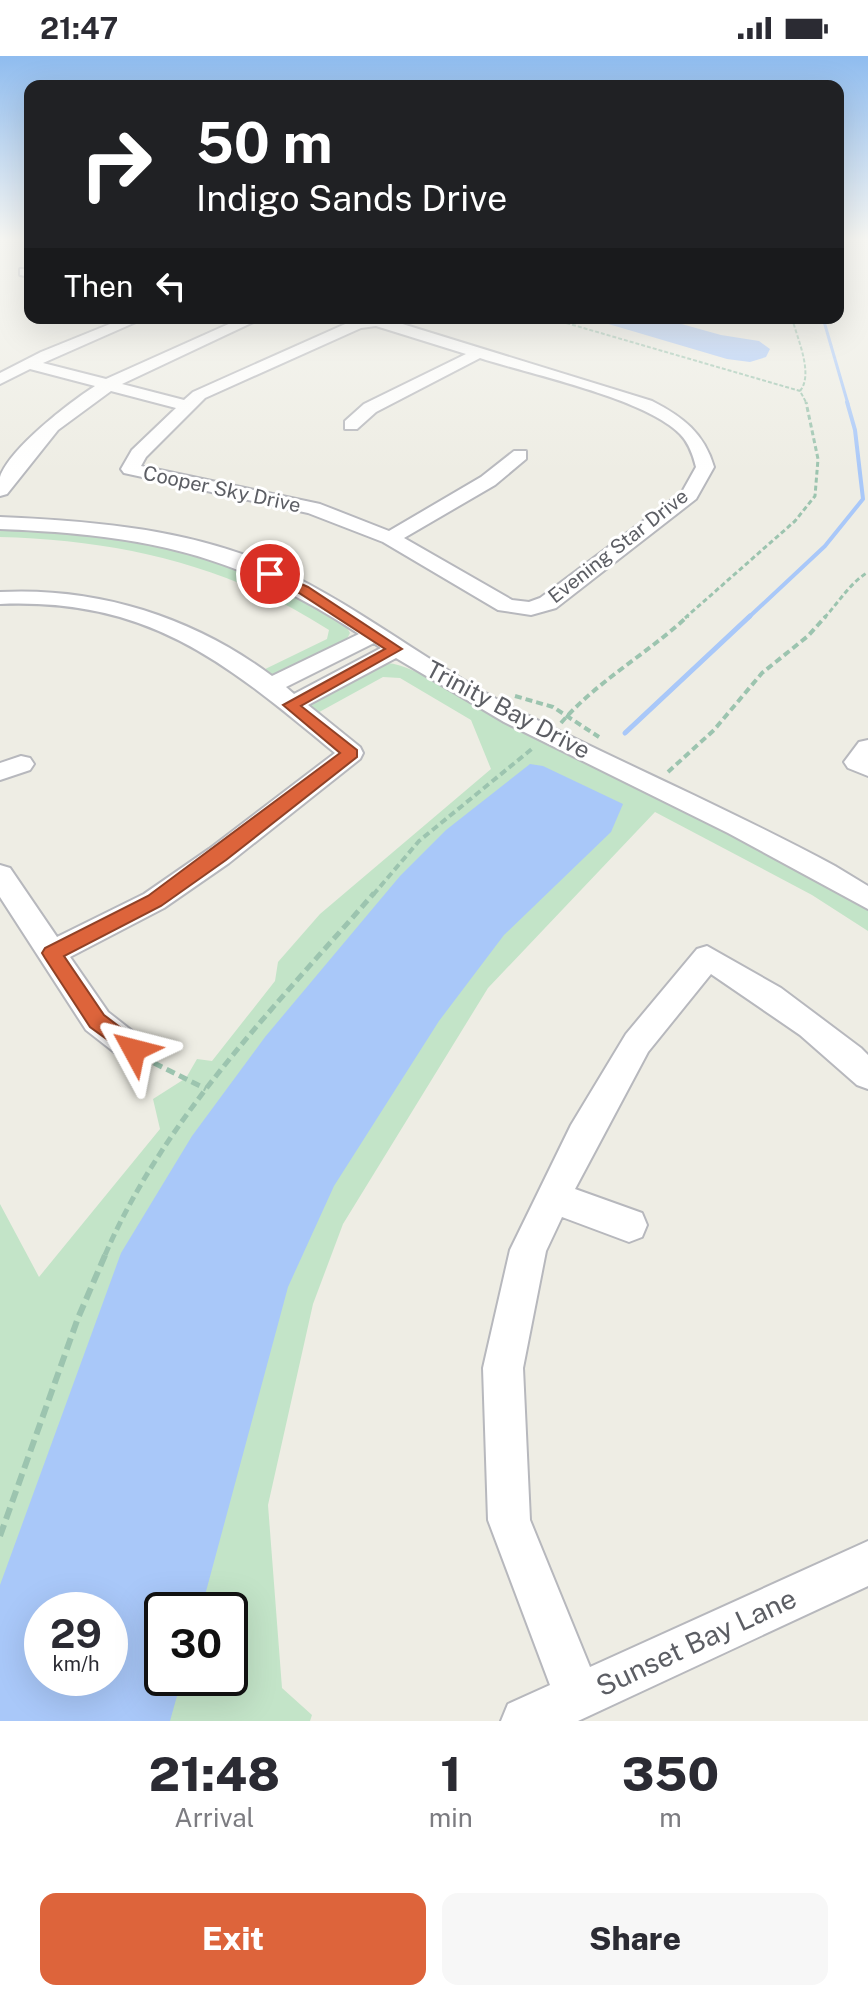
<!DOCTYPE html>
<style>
:root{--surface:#fff;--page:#f7f7f7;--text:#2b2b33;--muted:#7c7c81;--accent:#dd643b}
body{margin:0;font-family:"Public Sans",sans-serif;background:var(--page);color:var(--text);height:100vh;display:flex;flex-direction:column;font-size:30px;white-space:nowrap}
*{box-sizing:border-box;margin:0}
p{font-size:26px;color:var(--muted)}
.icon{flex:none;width:44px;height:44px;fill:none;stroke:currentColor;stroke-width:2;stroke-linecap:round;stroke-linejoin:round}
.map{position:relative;height:1665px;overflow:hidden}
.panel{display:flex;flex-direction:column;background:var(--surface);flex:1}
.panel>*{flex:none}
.top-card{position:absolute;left:24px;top:24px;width:820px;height:244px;border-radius:16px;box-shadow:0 8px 32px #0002;background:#202124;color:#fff;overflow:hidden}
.speed{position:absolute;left:24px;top:1536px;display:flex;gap:16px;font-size:40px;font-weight:700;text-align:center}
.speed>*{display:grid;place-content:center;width:104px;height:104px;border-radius:50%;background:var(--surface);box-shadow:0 8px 32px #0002;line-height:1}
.speed small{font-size:20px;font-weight:400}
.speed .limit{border:4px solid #111;border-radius:12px;background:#fff;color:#111}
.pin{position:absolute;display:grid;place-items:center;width:68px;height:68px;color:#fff;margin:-34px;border:4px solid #fff;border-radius:50%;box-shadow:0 2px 8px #0007}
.me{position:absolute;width:88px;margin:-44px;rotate:308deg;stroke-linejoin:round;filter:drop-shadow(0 0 6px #0008)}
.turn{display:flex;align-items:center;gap:28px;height:168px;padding:0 40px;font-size:36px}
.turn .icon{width:104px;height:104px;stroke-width:2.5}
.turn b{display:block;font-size:56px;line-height:68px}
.then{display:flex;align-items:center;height:76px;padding:0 40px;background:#0003;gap:16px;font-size:30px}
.eta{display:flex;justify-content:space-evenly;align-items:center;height:136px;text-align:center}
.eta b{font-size:48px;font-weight:800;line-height:56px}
.cta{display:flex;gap:16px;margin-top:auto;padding:16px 40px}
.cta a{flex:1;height:92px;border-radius:16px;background:var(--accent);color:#fff;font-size:32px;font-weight:800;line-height:92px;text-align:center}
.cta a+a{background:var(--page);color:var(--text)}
.status{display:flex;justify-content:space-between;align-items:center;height:56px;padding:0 40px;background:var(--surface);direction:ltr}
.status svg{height:22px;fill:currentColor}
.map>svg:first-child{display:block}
.green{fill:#c3e4c8;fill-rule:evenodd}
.water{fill:#a9c8f9;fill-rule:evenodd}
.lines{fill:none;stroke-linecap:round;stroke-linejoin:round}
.stream-far2{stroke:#a9c8f9;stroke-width:3}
.stream-far1{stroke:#a9c8f9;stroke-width:4}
.stream{stroke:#a9c8f9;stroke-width:5}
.minor-casing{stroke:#b7b8bd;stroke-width:4}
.path-far4{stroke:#9cc4af;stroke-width:2;stroke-dasharray:4 2;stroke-linecap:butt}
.path-far3{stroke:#9cc4af;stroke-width:3;stroke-dasharray:5 3;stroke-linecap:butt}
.path-far2{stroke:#9cc4af;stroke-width:4;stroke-dasharray:7 4;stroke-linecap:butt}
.path-far1{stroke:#9cc4af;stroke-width:5;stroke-dasharray:9 5;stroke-linecap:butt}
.path{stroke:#9cc4af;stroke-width:6;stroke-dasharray:12 6;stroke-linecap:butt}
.minor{fill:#fff;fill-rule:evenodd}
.route{fill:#dd643b;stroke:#904126;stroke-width:2}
.labels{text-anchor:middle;stroke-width:6;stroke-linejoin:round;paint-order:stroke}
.far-street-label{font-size:20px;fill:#5c5e64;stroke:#fff}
.street-label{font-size:24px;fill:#5c5e64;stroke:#fff}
.near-street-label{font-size:28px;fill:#5c5e64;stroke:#fff}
</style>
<div class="status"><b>21:47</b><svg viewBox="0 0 49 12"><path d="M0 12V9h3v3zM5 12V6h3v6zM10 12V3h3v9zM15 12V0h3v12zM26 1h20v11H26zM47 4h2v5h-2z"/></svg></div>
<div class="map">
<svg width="868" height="1665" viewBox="0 0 868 1665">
<rect width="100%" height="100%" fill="#eeede4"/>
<path class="green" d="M 0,472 C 113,477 193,490 295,539 C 312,547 342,560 350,577 L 346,585 L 272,621 L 257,617 L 327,583 L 329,574 C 228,509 119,484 0,481 Z
M 387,607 C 418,609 480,653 511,669 C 630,731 755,782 868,854 L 868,875 L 812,839 L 655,756 L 488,932 L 343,1168 L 313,1248 L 268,1449 L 282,1632 L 312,1659 L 310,1665 L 0,1665 L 0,1148 L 39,1221 L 160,1073 L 153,1043 L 186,1022 L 197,1003 L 212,1005 L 275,925 L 278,906 L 320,858 L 491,713 L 471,664 L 400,622 L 383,621 L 312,660 L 311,647 ZM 42,1554 L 110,1554 L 110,1622 L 42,1622 ZM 162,1554 L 230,1554 L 230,1622 L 162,1622 Z"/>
<path class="water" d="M 588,262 L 660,262 L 721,279 L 759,285 L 770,293 L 766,301 L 750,306 L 727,303 Z
M 530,708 L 543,710 L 623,748 L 611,776 L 504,879 L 439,965 L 334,1130 L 288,1231 L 201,1554 L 162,1554 L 162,1622 L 182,1622 L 170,1665 L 0,1665 L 0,1529 L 121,1197 L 192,1080 L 265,981 L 400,820 L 446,774 ZM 42,1554 L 110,1554 L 110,1622 L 42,1622 Z"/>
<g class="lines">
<path class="stream-far2" d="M 823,262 L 848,348"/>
<path class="stream-far1" d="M 748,562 L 825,490 L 863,443 L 855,374 L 847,346"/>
<path class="stream" d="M 625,677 L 750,560"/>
<g class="minor-casing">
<path id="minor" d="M 20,213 L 30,213 L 30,221 L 20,219 Z
M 125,262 L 145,262 L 43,307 L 106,323 L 242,262 L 262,262 L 122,328 L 184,344 L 193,336 L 352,265 L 383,262 L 652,345 C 683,361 704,377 714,411 L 696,443 L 556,552 L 531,559 L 498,554 L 383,486 L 308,457 L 124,417 L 121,413 L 132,394 L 176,352 L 111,335 L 58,374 L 7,438 L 0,440 C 0,434 0,426 0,421 C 10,392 69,347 95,330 L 30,313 L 0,328 L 0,317 L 41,296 ZM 376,270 L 466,298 L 364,348 L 345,365 L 345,373 L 357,373 L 376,356 L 480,302 C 532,319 644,342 680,378 C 689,387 693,399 696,411 L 682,436 L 540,542 L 529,546 L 512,544 L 404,482 L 495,429 L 526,403 L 526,395 L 514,395 L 481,421 L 389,475 L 320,448 L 141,410 L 146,401 L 205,342 L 361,272 Z
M 0,461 C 94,465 192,473 279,513 C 363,553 436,613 519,655 C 624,708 731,754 835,810 L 868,830 L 868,853 L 728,777 L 504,666 L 396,602 L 308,649 L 360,691 L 363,697 L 360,703 L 229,807 L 164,852 L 70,901 L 108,956 L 145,985 L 150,994 L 145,1003 L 134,1007 L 123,1003 L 86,974 L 0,841 L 0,809 L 10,812 L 57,881 L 144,838 L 209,793 L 335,697 C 227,608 151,542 0,548 L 0,536 C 98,531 193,561 272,620 L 359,578 C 235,497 147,479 0,473 ZM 374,587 L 381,592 L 294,638 L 286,631 Z
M 868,684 L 868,720 L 848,712 L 844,706 L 859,686 Z
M 21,700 L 30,702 L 34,708 L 30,714 L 0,724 L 0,707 Z
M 707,890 L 781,932 L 861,992 L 868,999 L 868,1033 L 857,1029 L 800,979 L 711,918 L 648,996 L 575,1133 L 642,1157 L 647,1169 L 642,1181 L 629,1186 L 562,1161 L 546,1195 L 523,1312 L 530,1464 L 590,1611 L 868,1485 L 868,1530 L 578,1665 L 501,1665 L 508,1648 L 550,1629 L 488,1464 L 483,1312 L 510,1194 L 571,1069 L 626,978 L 697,893 Z"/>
</g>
<path class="path-far4" d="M 549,262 L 800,335
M 792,262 C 797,282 814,318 800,335 L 807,348"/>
<path class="path-far3" d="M 685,562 L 795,465 L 815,440 L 818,403 L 806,346
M 824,562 C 840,545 849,528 868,516"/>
<path class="path-far2" d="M 515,640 L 553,651 L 599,681
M 561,667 C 597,625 647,598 688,560
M 668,716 L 714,674 L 762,617 L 808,580 L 826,560
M 373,839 L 419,785 L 533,692"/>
<path class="path-far1" d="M 154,1007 L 206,1033
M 105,1199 C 165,1060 277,949 374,837"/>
<path class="path" d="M 0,1480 L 78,1262 L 106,1197"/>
<use href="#minor" class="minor"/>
</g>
<linearGradient id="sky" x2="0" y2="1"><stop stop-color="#8fbcef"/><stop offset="0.44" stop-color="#f7f7f3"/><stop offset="1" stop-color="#f7f7f3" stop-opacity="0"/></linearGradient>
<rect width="868" height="416" fill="url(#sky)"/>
<path class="route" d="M 270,514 L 308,531 L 402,593 L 301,650 L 357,694 L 357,701 L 226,804 L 161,850 L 64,900 L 104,959 L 142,988 L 145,994 L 134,1003 L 90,971 L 45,902 L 42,897 L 45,892 L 148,840 L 340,697 L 283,649 L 385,593 L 299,537 L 265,521 L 265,515 Z"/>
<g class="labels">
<g class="far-street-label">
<text transform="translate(222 433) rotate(12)" y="7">Cooper Sky Drive</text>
<text transform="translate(618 490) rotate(-38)" y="7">Evening Star Drive</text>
</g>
<g class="street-label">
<text transform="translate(508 654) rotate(28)" y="8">Trinity Bay Drive</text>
</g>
<g class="near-street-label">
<text transform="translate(696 1586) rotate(-25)" y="10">Sunset Bay Lane</text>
</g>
</g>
</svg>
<div class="speed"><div>29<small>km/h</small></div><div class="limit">30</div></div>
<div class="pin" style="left:270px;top:518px;background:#d93025"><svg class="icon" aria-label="arrive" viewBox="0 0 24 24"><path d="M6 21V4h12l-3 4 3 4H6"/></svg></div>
<svg class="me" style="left:134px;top:994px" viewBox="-20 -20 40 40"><path d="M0-17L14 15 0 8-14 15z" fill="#dd643b" stroke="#fff" stroke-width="4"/></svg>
<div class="top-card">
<div class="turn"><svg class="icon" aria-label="right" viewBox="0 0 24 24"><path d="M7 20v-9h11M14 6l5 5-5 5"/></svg><div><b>50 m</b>Indigo Sands Drive</div></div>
<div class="then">Then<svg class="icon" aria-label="left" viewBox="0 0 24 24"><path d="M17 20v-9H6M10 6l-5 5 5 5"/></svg></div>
</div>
</div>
<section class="panel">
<div class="eta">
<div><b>21:48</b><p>Arrival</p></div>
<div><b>1</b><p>min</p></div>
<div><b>350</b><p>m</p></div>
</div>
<div class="cta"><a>Exit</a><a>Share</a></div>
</section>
